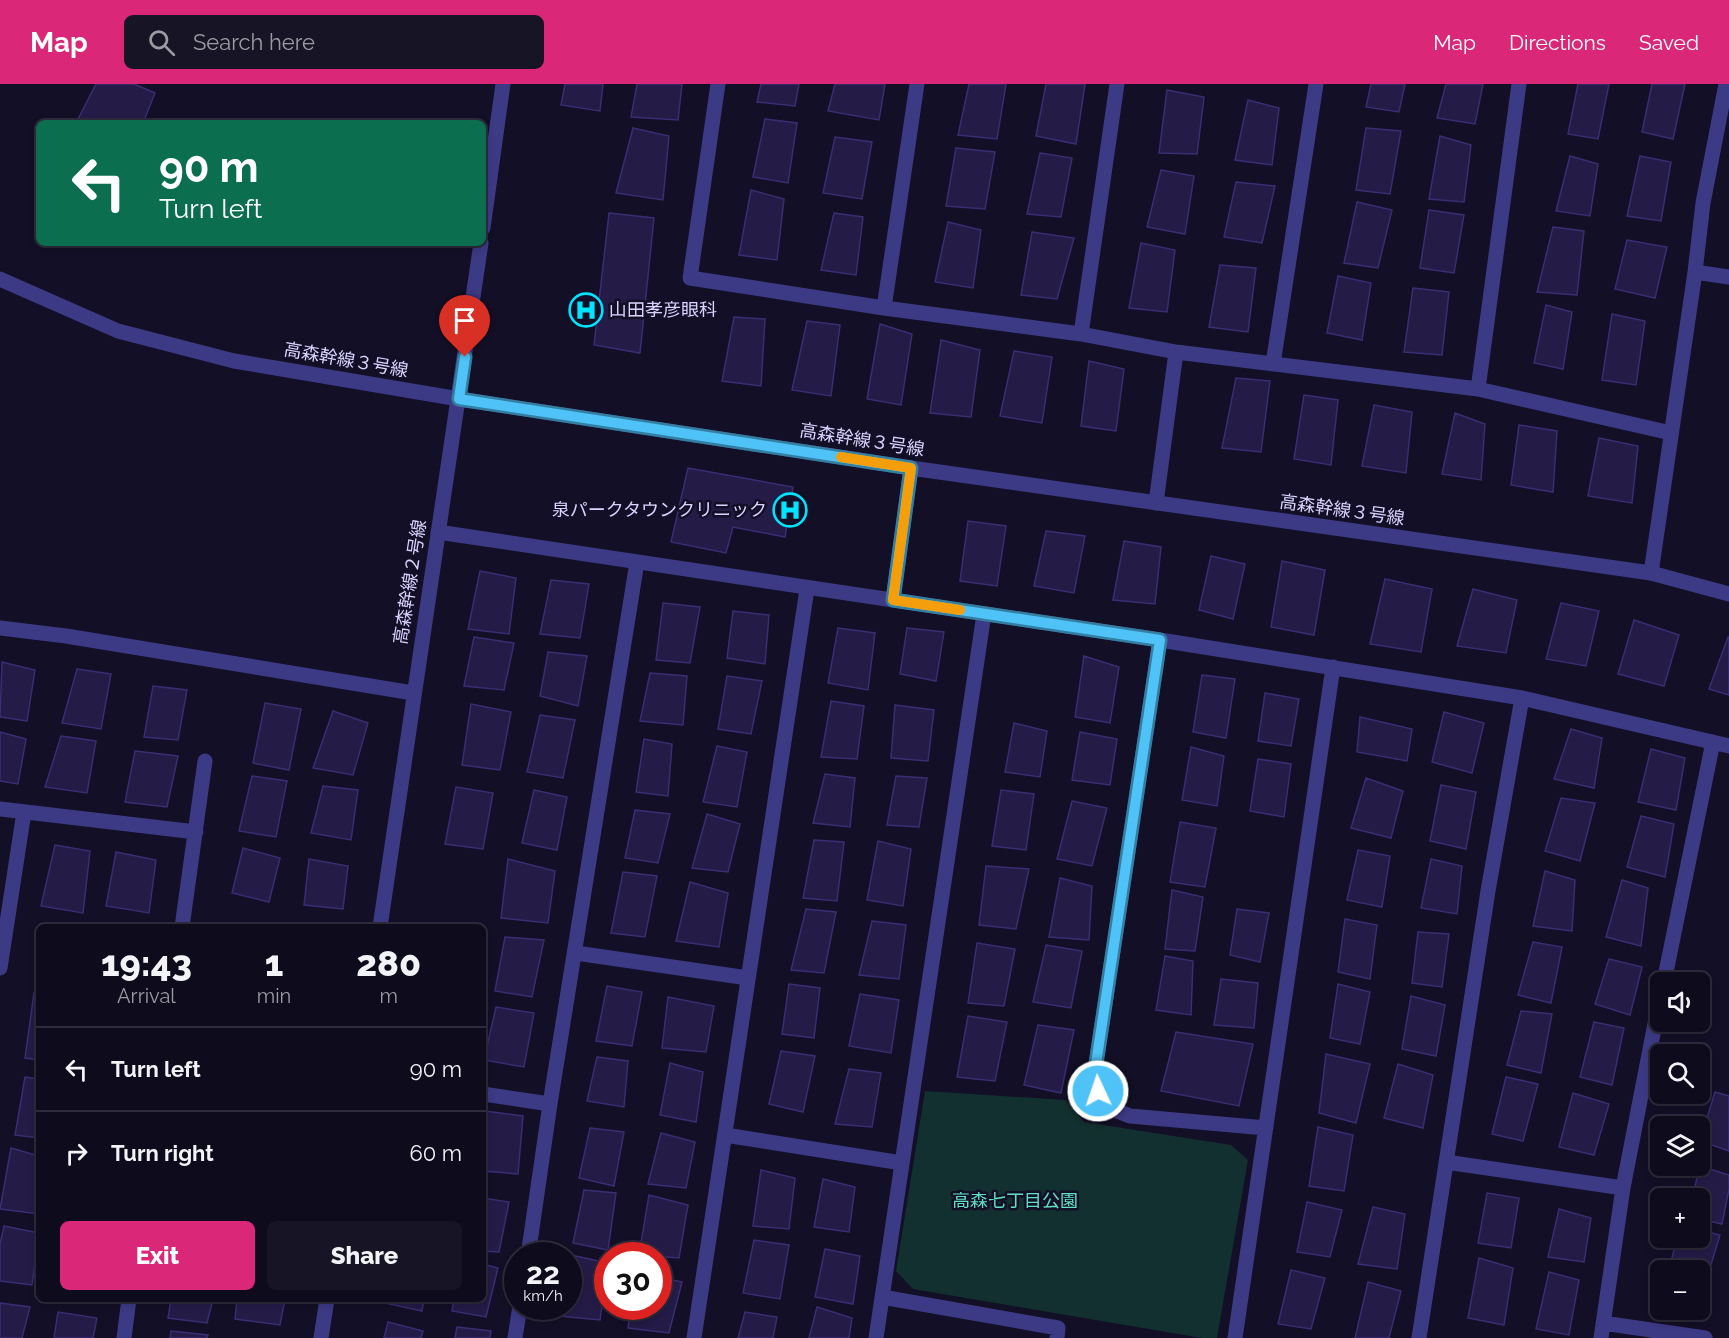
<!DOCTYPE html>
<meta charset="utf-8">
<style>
:root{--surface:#0e0b1c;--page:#171425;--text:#f1f3f6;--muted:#9b9ba3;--line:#2e2b3b;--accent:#db2777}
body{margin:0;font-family:Raleway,"Noto Sans JP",sans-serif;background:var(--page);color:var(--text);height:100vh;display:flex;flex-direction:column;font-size:22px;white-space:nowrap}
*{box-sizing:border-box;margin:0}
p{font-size:20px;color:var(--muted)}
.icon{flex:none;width:33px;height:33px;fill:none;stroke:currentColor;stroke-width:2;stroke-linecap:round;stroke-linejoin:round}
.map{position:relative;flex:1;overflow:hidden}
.details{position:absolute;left:36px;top:840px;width:450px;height:378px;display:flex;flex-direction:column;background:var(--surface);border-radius:9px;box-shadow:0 3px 9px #0003,0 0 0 2px var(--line)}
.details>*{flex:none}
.top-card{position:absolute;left:36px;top:36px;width:450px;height:126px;border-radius:9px;box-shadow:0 3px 9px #0003,0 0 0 2px var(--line);background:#0b6e4f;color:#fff;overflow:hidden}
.fabs{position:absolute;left:1650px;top:888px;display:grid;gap:12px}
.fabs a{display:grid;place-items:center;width:60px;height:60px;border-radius:9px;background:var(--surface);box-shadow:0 3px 9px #0003,0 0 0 2px var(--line);font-size:30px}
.speed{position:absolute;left:504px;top:1158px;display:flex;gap:12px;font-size:30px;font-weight:700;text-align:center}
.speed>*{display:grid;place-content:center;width:78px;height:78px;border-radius:50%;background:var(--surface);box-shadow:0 3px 9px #0003,0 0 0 2px var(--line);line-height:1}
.speed small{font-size:15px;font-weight:400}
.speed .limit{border:9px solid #d22;background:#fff;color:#111}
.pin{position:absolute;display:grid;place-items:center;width:51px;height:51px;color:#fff;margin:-62px -26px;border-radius:50% 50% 50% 0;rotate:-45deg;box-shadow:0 0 6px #0007}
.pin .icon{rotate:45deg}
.me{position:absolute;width:66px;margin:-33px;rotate:357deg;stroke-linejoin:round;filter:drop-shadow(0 0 4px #0008)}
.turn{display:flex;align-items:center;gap:21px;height:126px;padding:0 24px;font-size:27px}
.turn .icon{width:78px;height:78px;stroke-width:2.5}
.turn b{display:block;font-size:42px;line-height:51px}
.eta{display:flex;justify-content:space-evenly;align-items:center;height:102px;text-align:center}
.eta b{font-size:36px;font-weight:800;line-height:42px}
.cta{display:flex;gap:12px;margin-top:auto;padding:12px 24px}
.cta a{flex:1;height:69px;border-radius:9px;background:var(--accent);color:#fff;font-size:24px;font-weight:800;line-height:69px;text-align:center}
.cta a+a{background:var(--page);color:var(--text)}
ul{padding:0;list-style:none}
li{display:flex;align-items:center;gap:18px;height:84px;padding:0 24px;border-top:2px solid var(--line)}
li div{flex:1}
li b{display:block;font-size:22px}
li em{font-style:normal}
header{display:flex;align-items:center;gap:36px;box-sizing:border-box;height:84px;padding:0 30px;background:var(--accent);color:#fff}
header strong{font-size:28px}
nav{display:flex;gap:33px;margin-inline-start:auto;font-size:21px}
.search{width:420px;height:54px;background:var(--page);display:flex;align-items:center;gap:15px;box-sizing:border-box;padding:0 21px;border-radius:9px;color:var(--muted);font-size:22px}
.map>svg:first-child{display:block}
.green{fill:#12302f}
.building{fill:#241b47;stroke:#3b2d73;stroke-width:1.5}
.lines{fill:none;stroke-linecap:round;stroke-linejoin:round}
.minor{stroke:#3d3a85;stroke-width:15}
.tertiary{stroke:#3d3a85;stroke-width:15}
.route-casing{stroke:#337fa1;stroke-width:15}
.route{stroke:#4fc3f7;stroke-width:10}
.slow{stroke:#f59e0b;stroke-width:10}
.labels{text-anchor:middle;stroke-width:5;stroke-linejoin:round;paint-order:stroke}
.poi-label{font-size:18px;fill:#d9d4ff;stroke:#130f26;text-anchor:start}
.street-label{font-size:18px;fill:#d9d4ff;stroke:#130f26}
.park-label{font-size:18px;fill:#5fe0c0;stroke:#130f26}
</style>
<header>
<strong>Map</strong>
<div class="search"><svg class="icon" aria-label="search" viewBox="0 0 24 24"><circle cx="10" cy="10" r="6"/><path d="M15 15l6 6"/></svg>Search here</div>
<nav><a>Map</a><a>Directions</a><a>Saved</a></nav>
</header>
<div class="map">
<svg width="1729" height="1254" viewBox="0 0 1729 1254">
<rect width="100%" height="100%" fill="#130f26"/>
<path class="green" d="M 925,1007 L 1066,1016 L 1084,1038 L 1231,1061 L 1248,1076 L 1217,1254 L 1202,1254 L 913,1205 L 896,1187 Z"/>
<path class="building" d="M 96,0 L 134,0 L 155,9 L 143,39 L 76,39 Z
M 565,0 L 603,0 L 600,27 L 561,21 Z
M 637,0 L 682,0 L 678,36 L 631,33 Z
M 761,0 L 799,0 L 795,22 L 757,18 Z
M 835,0 L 885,0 L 879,36 L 828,27 Z
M 969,0 L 1006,0 L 997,55 L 958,51 Z
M 1046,0 L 1085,0 L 1076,60 L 1036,52 Z
M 1371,0 L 1405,0 L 1399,28 L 1366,23 Z
M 1446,0 L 1483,0 L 1475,40 L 1437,34 Z
M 1578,0 L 1609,0 L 1598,55 L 1568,50 Z
M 1652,0 L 1685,0 L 1673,55 L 1642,48 Z
M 1167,6 L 1204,13 L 1197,70 L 1159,69 Z
M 1248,16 L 1279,24 L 1272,81 L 1235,76 Z
M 765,35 L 797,39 L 788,99 L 753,93 Z
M 633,44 L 669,52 L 663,116 L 616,109 Z
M 1366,44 L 1401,47 L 1390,110 L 1356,106 Z
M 1440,52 L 1471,61 L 1464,118 L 1429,115 Z
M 835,53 L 872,58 L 862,115 L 823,109 Z
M 956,64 L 995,68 L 985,125 L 946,122 Z
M 1040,69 L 1072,74 L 1061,133 L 1027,130 Z
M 1570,72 L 1598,80 L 1590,132 L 1556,127 Z
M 1640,72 L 1671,78 L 1661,137 L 1627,132 Z
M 1161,86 L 1194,92 L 1185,150 L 1147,143 Z
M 1236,98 L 1275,102 L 1262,159 L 1224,153 Z
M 751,106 L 784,115 L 777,176 L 739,171 Z
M 1357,118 L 1392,126 L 1378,184 L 1344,179 Z
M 1429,126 L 1464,131 L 1454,189 L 1420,184 Z
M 609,129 L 654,134 L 640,269 L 594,261 Z
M 834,129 L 863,133 L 856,191 L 821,186 Z
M 948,138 L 981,146 L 973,204 L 935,198 Z
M 1553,143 L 1584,147 L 1577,211 L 1537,208 Z
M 1032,148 L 1074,154 L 1057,215 L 1021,211 Z
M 1627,156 L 1667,163 L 1655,214 L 1615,205 Z
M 1141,159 L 1175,166 L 1167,228 L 1129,224 Z
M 1220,181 L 1256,184 L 1248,248 L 1209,243 Z
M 1338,192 L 1371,199 L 1362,256 L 1327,249 Z
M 1413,204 L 1449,208 L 1442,271 L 1404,268 Z
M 1546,221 L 1572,228 L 1563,285 L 1534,279 Z
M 1612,230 L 1645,237 L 1636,301 L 1602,296 Z
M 734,233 L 765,235 L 761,302 L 722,297 Z
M 807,237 L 840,241 L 831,312 L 792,306 Z
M 880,240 L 912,250 L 901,321 L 867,315 Z
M 941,256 L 980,266 L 971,333 L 930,329 Z
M 1014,267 L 1052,273 L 1042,339 L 1000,332 Z
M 1089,277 L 1124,285 L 1116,347 L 1081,342 Z
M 1236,294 L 1270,297 L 1261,368 L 1222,364 Z
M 1304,311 L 1338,316 L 1331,381 L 1294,375 Z
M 1374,321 L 1412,328 L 1406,389 L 1362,382 Z
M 1455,329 L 1485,340 L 1481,396 L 1442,390 Z
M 1519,341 L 1557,347 L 1553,408 L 1511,401 Z
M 1599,354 L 1638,362 L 1632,419 L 1588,412 Z
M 688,384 L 793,403 L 785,453 L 733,443 L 726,469 L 671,458 Z
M 968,437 L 1006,442 L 997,502 L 960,497 Z
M 1046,447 L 1085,452 L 1074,509 L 1034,502 Z
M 1124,457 L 1161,463 L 1155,520 L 1113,516 Z
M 1211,472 L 1245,480 L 1233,535 L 1199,526 Z
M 1282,477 L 1325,486 L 1314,551 L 1271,543 Z
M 480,487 L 516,494 L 509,550 L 468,545 Z
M 1385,495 L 1432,505 L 1421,568 L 1370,560 Z
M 551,496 L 589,500 L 580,554 L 540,550 Z
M 1473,505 L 1517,516 L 1506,569 L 1457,562 Z
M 663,519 L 700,523 L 690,579 L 656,576 Z
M 1561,519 L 1599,527 L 1586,582 L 1546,575 Z
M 733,527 L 769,531 L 765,580 L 727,574 Z
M 1634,536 L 1679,551 L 1664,602 L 1618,590 Z
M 838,544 L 875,549 L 868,606 L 828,599 Z
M 907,544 L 944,548 L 936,597 L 900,590 Z
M 474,553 L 514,559 L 504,606 L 464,602 Z
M 1728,553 L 1729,553 L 1729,611 L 1709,605 Z
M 548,568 L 587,572 L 578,622 L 540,612 Z
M 1084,572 L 1119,583 L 1110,639 L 1075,633 Z
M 2,578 L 35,586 L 27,637 L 0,633 Z
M 77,585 L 111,590 L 101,645 L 62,639 Z
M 650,589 L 687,592 L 683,641 L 640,637 Z
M 1202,591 L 1235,595 L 1226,654 L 1193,648 Z
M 727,592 L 762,597 L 751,650 L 718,645 Z
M 153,602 L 187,606 L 178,656 L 144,653 Z
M 1265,609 L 1299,615 L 1291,662 L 1258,657 Z
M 831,617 L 864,622 L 857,675 L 821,673 Z
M 265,619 L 301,625 L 289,686 L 253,679 Z
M 471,620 L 511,628 L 500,686 L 462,681 Z
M 895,621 L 934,626 L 928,677 L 891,674 Z
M 333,627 L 368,639 L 353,691 L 313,684 Z
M 1444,628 L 1484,639 L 1472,689 L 1432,678 Z
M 540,631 L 575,636 L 563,694 L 527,688 Z
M 1360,633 L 1412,645 L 1407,677 L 1357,668 Z
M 1014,639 L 1047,647 L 1040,693 L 1005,688 Z
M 1571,645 L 1602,654 L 1594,704 L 1554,695 Z
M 0,648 L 26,655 L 18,700 L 0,697 Z
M 1080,648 L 1117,655 L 1110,701 L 1072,696 Z
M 61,652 L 96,657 L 87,709 L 45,703 Z
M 644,655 L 672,660 L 668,712 L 636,708 Z
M 717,662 L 747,668 L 737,723 L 703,718 Z
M 1191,663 L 1224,672 L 1217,722 L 1182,716 Z
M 1651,665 L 1685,674 L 1676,726 L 1638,718 Z
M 135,667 L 178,672 L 167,723 L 125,718 Z
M 1258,675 L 1291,680 L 1284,733 L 1250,727 Z
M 825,690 L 855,694 L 850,743 L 813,739 Z
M 252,692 L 287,697 L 276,753 L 239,747 Z
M 896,692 L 927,694 L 919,743 L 887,741 Z
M 1366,694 L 1403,707 L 1391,754 L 1351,744 Z
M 1441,701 L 1476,708 L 1466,765 L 1430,757 Z
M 323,702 L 358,706 L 351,756 L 311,749 Z
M 456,703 L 493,709 L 483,765 L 445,760 Z
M 534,706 L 567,713 L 557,766 L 522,759 Z
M 1001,706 L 1034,710 L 1026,766 L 992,762 Z
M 1561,714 L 1595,719 L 1580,777 L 1545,767 Z
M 1072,717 L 1107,724 L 1092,782 L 1057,775 Z
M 635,726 L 670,730 L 658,779 L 625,774 Z
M 707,730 L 740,740 L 728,788 L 692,784 Z
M 1641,732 L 1674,740 L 1665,793 L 1627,783 Z
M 1180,738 L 1216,744 L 1205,803 L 1170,798 Z
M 814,756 L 844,758 L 837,817 L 803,814 Z
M 878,757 L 911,765 L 903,822 L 867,816 Z
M 55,761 L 90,767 L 83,829 L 41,822 Z
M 243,764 L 280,774 L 269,818 L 232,809 Z
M 1358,766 L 1390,772 L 1382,823 L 1347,816 Z
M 116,768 L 156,776 L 149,829 L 106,822 Z
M 309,775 L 348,782 L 343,825 L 304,821 Z
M 508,775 L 555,787 L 548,839 L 501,834 Z
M 1431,775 L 1462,782 L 1457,830 L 1421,824 Z
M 986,782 L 1029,785 L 1016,845 L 979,841 Z
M 1545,787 L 1575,796 L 1572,847 L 1533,842 Z
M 623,788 L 657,792 L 645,853 L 611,849 Z
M 1060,794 L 1092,802 L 1089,856 L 1049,853 Z
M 1622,796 L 1648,804 L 1641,862 L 1606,853 Z
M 690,798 L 728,809 L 719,863 L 676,857 Z
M 1172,806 L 1203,813 L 1195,867 L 1165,865 Z
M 806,825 L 836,828 L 824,889 L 791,886 Z
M 1237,825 L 1269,829 L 1260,878 L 1230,871 Z
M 1345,835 L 1377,841 L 1370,895 L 1338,888 Z
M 872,837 L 906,841 L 899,895 L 859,891 Z
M 1418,848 L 1449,850 L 1442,903 L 1412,899 Z
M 505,853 L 544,856 L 532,913 L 495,907 Z
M 1533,858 L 1562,863 L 1551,919 L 1518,911 Z
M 977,859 L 1015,865 L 1004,922 L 968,919 Z
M 1046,861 L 1082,867 L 1071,924 L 1033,918 Z
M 1165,872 L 1193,877 L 1191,931 L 1156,926 Z
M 1609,875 L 1642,883 L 1630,931 L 1595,920 Z
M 1221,895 L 1258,899 L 1254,944 L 1214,941 Z
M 789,900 L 820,904 L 814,954 L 782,950 Z
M 1338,900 L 1370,908 L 1360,960 L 1330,954 Z
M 607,902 L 642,908 L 632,962 L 596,957 Z
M 34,909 L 39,910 L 39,976 L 25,974 Z
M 860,910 L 899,916 L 891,969 L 849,962 Z
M 1411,912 L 1445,921 L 1436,972 L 1402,965 Z
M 668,913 L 714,922 L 706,968 L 662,964 Z
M 496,923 L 534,929 L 524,983 L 484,976 Z
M 1521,927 L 1552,930 L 1541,989 L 1507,981 Z
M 968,932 L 1007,938 L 995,997 L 957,993 Z
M 1594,938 L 1624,944 L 1612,1001 L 1580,993 Z
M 1038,941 L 1074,946 L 1061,1009 L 1024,1001 Z
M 1176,948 L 1253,960 L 1239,1022 L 1161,1007 Z
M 781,967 L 815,972 L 803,1028 L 769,1020 Z
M 1326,970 L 1370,980 L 1356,1039 L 1319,1029 Z
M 597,973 L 628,977 L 624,1023 L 587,1017 Z
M 670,979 L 703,988 L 696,1038 L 660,1031 Z
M 1398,980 L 1433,991 L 1423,1044 L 1384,1034 Z
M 849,985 L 881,989 L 872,1043 L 835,1040 Z
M 25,993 L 39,995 L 39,1054 L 15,1051 Z
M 1506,993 L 1538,1000 L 1523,1057 L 1492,1050 Z
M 1715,1008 L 1729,1012 L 1729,1067 L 1700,1057 Z
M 1573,1009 L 1609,1020 L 1594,1071 L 1559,1063 Z
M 485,1027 L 523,1032 L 518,1090 L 483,1087 L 483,1038 Z
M 1318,1043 L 1353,1051 L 1344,1107 L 1309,1102 Z
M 590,1044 L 624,1048 L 614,1102 L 579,1094 Z
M 661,1049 L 695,1058 L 686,1104 L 648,1100 Z
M 11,1064 L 39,1072 L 39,1130 L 0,1125 Z
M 1700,1082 L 1729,1091 L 1729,1105 L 1722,1140 L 1700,1135 L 1700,1114 L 1692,1114 Z
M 761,1086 L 795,1094 L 789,1145 L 753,1142 Z
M 823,1095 L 855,1103 L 849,1148 L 814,1143 Z
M 584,1106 L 616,1109 L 608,1166 L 573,1159 Z
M 1487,1109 L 1519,1114 L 1511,1164 L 1478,1159 Z
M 649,1111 L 688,1121 L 679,1174 L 639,1171 Z
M 483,1114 L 509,1118 L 499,1168 L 483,1167 Z
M 1307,1118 L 1342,1126 L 1330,1173 L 1297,1168 Z
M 1373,1123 L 1405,1130 L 1397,1185 L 1358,1180 Z
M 1559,1125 L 1591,1134 L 1584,1178 L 1548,1173 Z
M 4,1142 L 39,1149 L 32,1201 L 0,1197 L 0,1160 Z
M 1700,1146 L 1720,1151 L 1702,1210 L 1700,1210 L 1700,1186 L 1669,1186 L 1677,1154 L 1700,1154 Z
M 754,1156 L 789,1161 L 780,1215 L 743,1209 Z
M 825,1165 L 860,1172 L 853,1220 L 815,1213 Z
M 571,1171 L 608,1179 L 600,1236 L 559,1232 L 561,1222 L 568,1222 L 568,1184 Z
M 1479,1174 L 1513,1184 L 1504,1241 L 1468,1234 Z
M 483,1180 L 498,1184 L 486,1233 L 452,1227 L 454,1215 L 483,1215 Z
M 1291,1186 L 1325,1194 L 1311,1245 L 1278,1240 Z
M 1549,1188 L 1579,1196 L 1569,1251 L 1536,1245 Z
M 658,1193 L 682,1198 L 669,1249 L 628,1244 L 631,1222 L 658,1222 Z
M 1368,1198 L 1401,1207 L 1389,1254 L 1355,1254 Z
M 171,1215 L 213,1215 L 207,1239 L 168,1234 Z
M 237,1215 L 285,1215 L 280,1241 L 235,1235 Z
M 385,1215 L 424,1215 L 422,1227 L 385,1219 Z
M 0,1219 L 30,1223 L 22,1254 L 0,1254 Z
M 817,1223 L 852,1234 L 849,1254 L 809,1254 Z
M 58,1228 L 97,1234 L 93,1254 L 54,1254 Z
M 745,1228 L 777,1233 L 773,1254 L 738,1254 Z
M 388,1238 L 423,1247 L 421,1254 L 384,1254 Z
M 457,1243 L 491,1247 L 490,1254 L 455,1254 Z
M 171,1247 L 208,1251 L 207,1254 L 170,1254 Z"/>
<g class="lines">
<path class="minor" d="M 718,0 L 690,194 L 884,224 L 1081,250 L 1176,268 L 1478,305 L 1519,0
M 1695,188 L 1729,193
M 884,224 L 917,0
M 1081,250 L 1117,0
M 1273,280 L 1316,0
M 1478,305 L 1671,349
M 1156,419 L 1176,268
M 438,448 L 1160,556 L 1522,614 L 1729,662
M 1651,489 L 1695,188 L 1703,119 L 1726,0
M 893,516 L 911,384
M 1160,556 L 1094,993 L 1102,1021 L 1130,1032 L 1266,1044
M 0,725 L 196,748
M 182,843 L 205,677
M 576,869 L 748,894
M 0,884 L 24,728
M 1664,898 L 1713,658
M 483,1010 L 550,1020
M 725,1051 L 902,1079
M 1446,1078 L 1623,1104
M 528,1172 L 550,1020 L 637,478
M 882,1213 L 1058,1244 L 1057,1254
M 1603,1239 L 1705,1254
M 124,1254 L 129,1215
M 515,1254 L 520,1222
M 694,1254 L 807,505
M 876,1254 L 984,530
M 1235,1254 L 1333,583
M 1419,1254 L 1488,807 L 1522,614
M 1601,1254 L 1623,1104 L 1660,914"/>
<path class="tertiary" d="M 483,144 L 503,0
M 0,195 L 118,247 L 234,277 L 459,315 L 911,384 L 1651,489 L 1729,510
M 0,544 L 66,552 L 413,609
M 380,843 C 412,615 449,387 481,159
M 321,1254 L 327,1215"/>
</g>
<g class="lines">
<g class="route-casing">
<path id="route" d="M 465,273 L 459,315 L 911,384 L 893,516 L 1160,556 L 1094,993 L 1098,1007"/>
</g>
<use href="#route" class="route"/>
<path class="slow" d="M 841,373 L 911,384 L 893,516 L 960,526"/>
</g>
<defs>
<g id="hospital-ring" transform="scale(1.725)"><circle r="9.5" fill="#130f26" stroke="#00e5ff" stroke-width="1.5"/><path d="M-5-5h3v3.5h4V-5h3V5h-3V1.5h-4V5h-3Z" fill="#00e5ff"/></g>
</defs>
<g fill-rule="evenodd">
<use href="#hospital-ring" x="586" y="226"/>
<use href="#hospital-ring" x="790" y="426"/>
</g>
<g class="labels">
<g class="poi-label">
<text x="609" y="232">山田孝彦眼科</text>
<text x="767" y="432" text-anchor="end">泉パークタウンクリニック</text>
</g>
<g class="street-label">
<text transform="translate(346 276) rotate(10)" y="6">高森幹線３号線</text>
<text transform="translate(862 356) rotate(9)" y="6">高森幹線３号線</text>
<text transform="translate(1342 426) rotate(8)" y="6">高森幹線３号線</text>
<text transform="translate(410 498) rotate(-81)" y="6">高森幹線２号線</text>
</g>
<g class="park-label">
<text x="1015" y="1123">高森七丁目公園</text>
</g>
</g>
</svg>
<div class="fabs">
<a><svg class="icon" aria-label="sound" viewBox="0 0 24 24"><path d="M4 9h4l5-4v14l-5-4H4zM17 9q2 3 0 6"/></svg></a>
<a><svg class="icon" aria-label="search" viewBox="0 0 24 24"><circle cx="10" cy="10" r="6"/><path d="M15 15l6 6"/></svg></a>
<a><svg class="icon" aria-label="layers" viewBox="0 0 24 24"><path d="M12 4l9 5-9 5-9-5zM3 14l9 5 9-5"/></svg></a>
<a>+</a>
<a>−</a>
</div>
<div class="speed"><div>22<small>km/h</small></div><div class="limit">30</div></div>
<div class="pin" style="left:465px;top:273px;background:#d93025"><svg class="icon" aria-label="arrive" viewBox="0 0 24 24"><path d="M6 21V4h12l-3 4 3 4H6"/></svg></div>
<svg class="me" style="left:1098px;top:1007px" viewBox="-20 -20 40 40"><circle r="17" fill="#4fc3f7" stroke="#fff" stroke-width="3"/><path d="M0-11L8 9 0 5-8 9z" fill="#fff"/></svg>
<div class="top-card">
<div class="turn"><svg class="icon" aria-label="left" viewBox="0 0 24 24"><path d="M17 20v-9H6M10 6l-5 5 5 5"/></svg><div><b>90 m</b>Turn left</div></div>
</div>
<section class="details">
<div class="eta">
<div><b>19:43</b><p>Arrival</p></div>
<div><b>1</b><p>min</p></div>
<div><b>280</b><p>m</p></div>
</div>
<ul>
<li><svg class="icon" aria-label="left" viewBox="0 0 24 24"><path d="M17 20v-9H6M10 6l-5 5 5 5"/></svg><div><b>Turn left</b></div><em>90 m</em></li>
<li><svg class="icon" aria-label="right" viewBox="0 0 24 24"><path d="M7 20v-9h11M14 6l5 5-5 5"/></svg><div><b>Turn right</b></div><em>60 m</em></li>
</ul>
<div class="cta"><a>Exit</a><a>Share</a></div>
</section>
</div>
